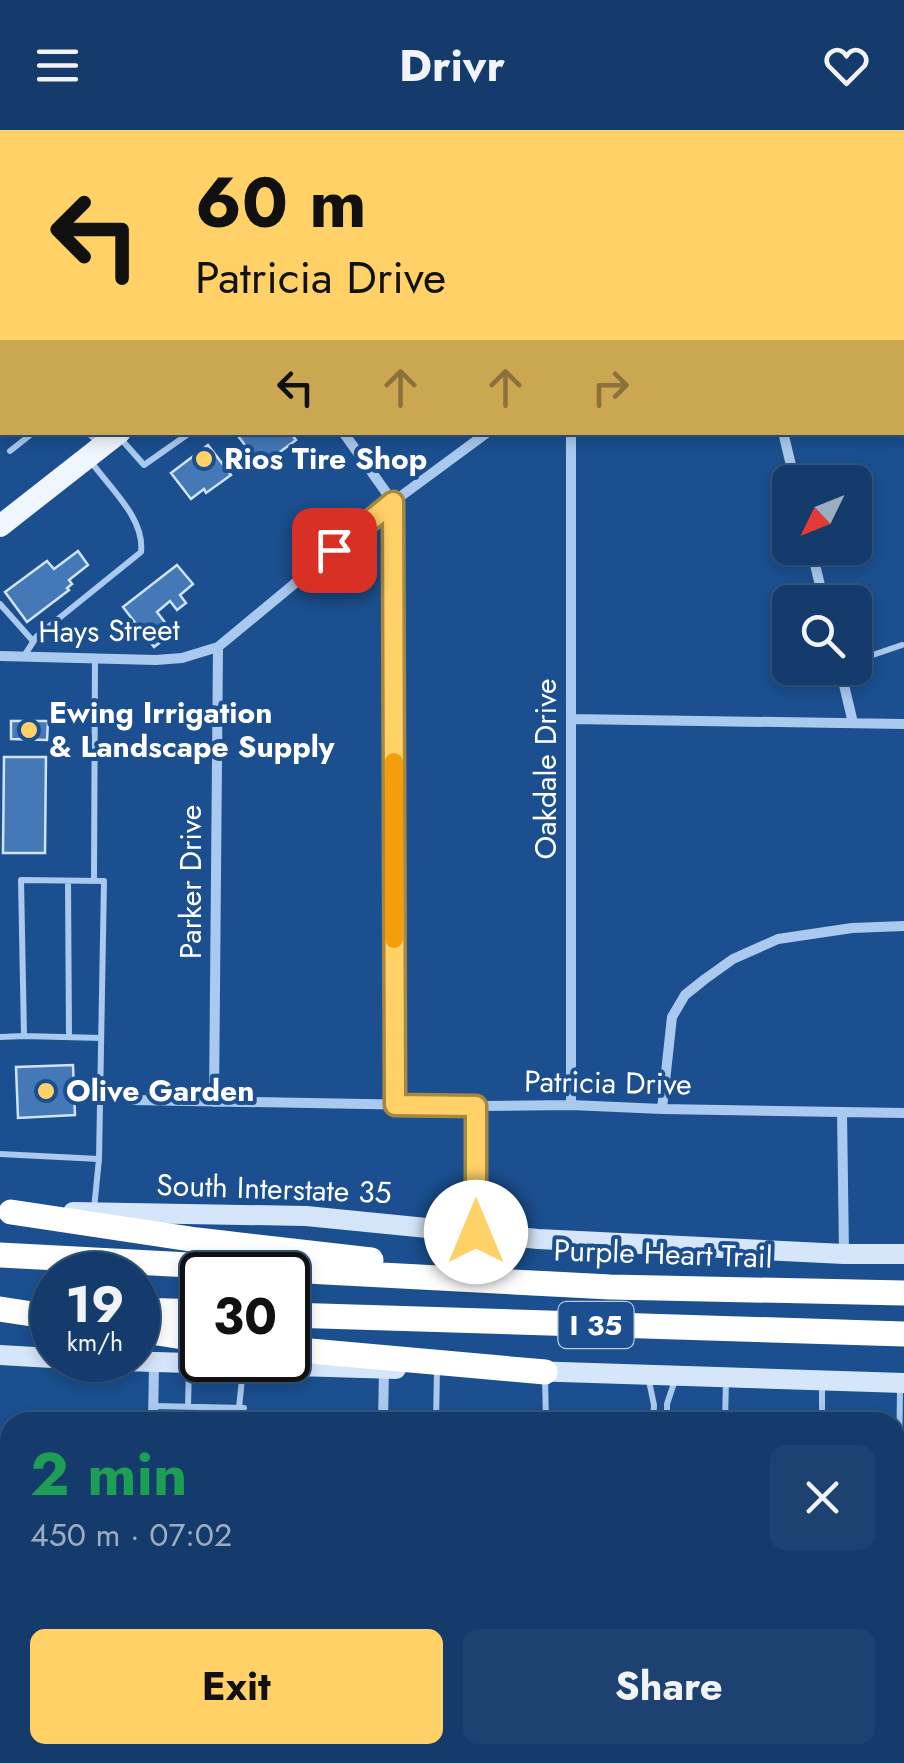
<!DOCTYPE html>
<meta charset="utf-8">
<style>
:root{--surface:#143b6b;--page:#1d4271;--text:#f1f3f6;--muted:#9dadc1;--line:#33557e;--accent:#ffd166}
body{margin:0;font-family:Jost,sans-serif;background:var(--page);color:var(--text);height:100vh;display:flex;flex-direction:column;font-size:38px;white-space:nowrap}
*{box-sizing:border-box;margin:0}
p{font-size:32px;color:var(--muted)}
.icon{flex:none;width:55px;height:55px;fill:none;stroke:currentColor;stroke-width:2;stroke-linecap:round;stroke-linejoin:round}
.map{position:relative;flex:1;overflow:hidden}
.drawer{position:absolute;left:0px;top:1282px;width:905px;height:352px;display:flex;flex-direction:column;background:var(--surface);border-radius:30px 30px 0 0;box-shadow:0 5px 15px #0003,0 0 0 2px var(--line)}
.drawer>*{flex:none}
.top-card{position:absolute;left:0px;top:0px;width:905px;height:305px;box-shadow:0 5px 15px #0003,0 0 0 2px var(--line);background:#ffd166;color:#111;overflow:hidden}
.needle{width:65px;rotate:227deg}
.tools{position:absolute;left:772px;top:335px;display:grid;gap:20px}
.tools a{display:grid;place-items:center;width:100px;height:100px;border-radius:15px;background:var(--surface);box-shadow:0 5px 15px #0003,0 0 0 2px var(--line);font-size:50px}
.speed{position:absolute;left:30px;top:1122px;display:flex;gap:20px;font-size:50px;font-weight:700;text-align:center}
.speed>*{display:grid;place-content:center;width:130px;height:130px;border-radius:50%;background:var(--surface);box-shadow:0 5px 15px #0003,0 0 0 2px var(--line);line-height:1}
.speed small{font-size:25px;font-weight:400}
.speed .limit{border:5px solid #111;border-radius:15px;background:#fff;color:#111}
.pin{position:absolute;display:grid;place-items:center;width:85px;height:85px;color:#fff;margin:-42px;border-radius:20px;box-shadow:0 5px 15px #0006}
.me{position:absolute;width:110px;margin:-55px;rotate:0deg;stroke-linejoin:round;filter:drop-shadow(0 0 8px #0008)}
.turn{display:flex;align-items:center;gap:35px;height:210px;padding:0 30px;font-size:45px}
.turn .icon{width:130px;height:130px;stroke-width:2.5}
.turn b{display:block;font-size:70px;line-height:85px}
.lanes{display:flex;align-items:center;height:95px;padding:0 30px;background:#0003;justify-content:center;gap:50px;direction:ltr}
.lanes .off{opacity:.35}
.round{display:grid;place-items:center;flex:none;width:105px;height:105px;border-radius:15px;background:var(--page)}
.head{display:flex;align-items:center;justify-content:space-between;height:170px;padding:0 30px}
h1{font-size:60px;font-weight:700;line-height:75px;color:#1e9e55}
.action{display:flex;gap:20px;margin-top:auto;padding:20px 30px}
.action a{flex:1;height:115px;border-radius:15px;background:var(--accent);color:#111;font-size:40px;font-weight:700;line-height:115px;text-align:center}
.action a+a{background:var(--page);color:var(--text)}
header{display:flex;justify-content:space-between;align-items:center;height:130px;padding:0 30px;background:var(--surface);font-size:45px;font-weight:700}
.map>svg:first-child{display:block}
.building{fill:#4478b7;stroke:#cfe3fa;stroke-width:2.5}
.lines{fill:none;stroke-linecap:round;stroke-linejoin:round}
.service{stroke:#a9c9ee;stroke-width:6}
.minor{stroke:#a9c9ee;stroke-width:10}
.secondary{stroke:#d6e6fa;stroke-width:20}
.primary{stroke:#f0f6ff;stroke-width:22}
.motorway{stroke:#fff;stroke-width:25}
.route-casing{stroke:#a68842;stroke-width:25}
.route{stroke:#ffd166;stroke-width:18}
.slow{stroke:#f59e0b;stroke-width:18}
.poi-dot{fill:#ffd166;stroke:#1b4f8f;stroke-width:4}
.labels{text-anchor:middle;stroke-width:8;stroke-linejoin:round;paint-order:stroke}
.shield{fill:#1b4f8f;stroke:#bbcadd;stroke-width:2.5}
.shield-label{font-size:28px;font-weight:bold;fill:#fff}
.poi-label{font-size:30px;font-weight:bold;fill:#fff;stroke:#1b4f8f;text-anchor:start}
.street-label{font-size:30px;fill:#fff;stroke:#1b4f8f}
</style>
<header><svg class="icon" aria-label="menu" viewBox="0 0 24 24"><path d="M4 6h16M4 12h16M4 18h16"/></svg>Drivr<svg class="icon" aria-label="heart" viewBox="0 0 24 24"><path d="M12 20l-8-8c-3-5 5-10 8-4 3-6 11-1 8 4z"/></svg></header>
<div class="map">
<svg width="904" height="1633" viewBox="0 0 904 1633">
<rect width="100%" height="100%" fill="#1b4f8f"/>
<path class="building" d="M 235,302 L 290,302 L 296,310 L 261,336 Z
M 208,315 L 231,345 L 206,363 L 204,359 L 191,369 L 171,343 Z
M 78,421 L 88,435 L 69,450 L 72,454 L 67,458 L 69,460 L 27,492 L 5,462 L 47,431 L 54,439 Z
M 177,435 L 193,454 L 180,465 L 186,473 L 177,480 L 170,471 L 157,482 L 173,503 L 154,517 L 123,477 Z
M 11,591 L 48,591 L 47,610 L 11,609 Z
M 4,627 L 46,627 L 45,723 L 3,723 Z
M 73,935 L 75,985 L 18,988 L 16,937 Z"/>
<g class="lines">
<path class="service" d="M 419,0 L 421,2
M 595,2 L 598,0
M 87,302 L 98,312
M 121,309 L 144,335 L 191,302
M 10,321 L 34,302
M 0,474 L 33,511
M 24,526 L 37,506 L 141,422 C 145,389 111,359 92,333
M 855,531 L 902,515
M 68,751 L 69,907
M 94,751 L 95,529
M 0,907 L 24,906
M 0,1024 L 99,1029 L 94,1079
M 99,1029 L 104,751 L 21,750 L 24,906 L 101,908
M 545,1248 L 546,1292
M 649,1251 L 654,1275 L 653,1292
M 822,1254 L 822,1292
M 154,1276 L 244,1278
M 188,1276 L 189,1238
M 239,1278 L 243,1239
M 822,1291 L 835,1292
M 436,1292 L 437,1240
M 667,1292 L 667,1274 L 675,1250
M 691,1292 L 697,1286 L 759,1283 L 766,1286 L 767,1292
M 725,1292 L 726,1249
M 895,1411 L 898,1411 L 900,1259
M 895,1572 L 904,1563
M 535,1625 L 538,1633
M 486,1633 L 488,1625
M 802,1633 L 804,1625"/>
<path class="minor" d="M 1,0 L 4,2
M 869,2 L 872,0
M 343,302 L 393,372 L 395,975
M 571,302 L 571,975
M 783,302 L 795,352
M 811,418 L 824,472
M 0,526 L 156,530 L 182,528 L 218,517 L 393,372 L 488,302
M 840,538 L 853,593
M 571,589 L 904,594
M 132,970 L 477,976 L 571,975 L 662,979 L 904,983
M 214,972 L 218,517
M 662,979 L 672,887 L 685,865 L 705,849 L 733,829 L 778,809 L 852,798 L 904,796
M 842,982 L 844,1124
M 476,1101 L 477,976
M 153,1292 L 154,1234
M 383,1292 L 384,1239
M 0,1382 L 10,1382
M 0,1630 L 106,1633
M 140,1633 L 141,1625
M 375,1633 L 375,1625"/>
<path class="secondary" d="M 169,2 L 170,0
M 0,240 L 2,237
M 73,1082 L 306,1086 L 538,1109 L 844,1124 L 904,1124
M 0,1225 L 52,1228
M 89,1230 L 396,1239
M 530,1241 L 904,1253"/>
<path class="primary" d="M 497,2 L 500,0
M 0,396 L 120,302"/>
<path class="motorway" d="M 11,1082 L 197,1110 L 371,1130
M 0,1125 L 610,1157 L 904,1163
M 0,1179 L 52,1187
M 138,1180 L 202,1182
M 288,1185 L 904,1204
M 138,1200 L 202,1210
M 288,1219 L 545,1242"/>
</g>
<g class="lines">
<g class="route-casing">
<path id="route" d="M 334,420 L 393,372 L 395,975 L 476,976 L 476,1102"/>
</g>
<use href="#route" class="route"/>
<path class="slow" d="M 394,632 L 394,809"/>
</g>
<g class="poi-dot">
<circle cx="204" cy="329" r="10"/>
<circle cx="29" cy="600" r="10"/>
<circle cx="46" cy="961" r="10"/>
</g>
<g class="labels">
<rect class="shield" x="558.5" y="1172" width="75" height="46" rx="8"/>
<g class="shield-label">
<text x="596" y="1205">I 35</text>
</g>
<g class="poi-label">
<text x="224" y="339">Rios Tire Shop</text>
<text x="49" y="593">Ewing Irrigation<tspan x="49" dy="34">&amp; Landscape Supply</tspan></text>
<text x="66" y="971">Olive Garden</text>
</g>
<g class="street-label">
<text transform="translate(109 501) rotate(-1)" y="10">Hays Street</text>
<text transform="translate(546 639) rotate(-90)" y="10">Oakdale Drive</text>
<text transform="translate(191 752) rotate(-90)" y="10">Parker Drive</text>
<text transform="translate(608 953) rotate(1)" y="10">Patricia Drive</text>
<text transform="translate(274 1059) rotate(2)" y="10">South Interstate 35</text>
<text transform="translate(663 1124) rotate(2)" y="10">Purple Heart Trail</text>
</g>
</g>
</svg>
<div class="tools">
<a><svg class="needle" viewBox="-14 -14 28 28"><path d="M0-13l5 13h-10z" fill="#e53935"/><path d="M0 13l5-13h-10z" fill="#9dadc1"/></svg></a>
<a><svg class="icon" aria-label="search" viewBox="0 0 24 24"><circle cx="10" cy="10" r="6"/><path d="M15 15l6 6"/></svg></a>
</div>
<div class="speed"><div>19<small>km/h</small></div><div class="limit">30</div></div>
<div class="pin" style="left:334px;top:420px;background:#d93025"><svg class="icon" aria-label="arrive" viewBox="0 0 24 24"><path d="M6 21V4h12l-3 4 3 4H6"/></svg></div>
<svg class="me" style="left:476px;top:1102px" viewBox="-20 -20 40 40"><circle r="19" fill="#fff"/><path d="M0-13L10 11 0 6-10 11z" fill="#ffd166"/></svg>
<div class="top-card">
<div class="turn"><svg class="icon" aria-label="left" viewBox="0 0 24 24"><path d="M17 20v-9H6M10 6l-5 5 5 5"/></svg><div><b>60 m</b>Patricia Drive</div></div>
<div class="lanes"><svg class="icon" aria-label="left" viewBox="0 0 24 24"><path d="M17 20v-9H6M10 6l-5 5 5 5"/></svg><svg class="icon off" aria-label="ahead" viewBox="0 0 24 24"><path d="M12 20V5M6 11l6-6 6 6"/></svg><svg class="icon off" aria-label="ahead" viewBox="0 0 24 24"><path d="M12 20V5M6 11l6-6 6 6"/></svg><svg class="icon off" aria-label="right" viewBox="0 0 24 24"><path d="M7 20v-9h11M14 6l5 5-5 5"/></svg></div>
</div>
<section class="drawer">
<div class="head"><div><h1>2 min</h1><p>450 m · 07:02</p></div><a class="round"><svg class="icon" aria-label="close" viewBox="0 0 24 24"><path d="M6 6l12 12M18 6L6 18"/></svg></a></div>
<div class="action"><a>Exit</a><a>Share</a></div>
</section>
</div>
